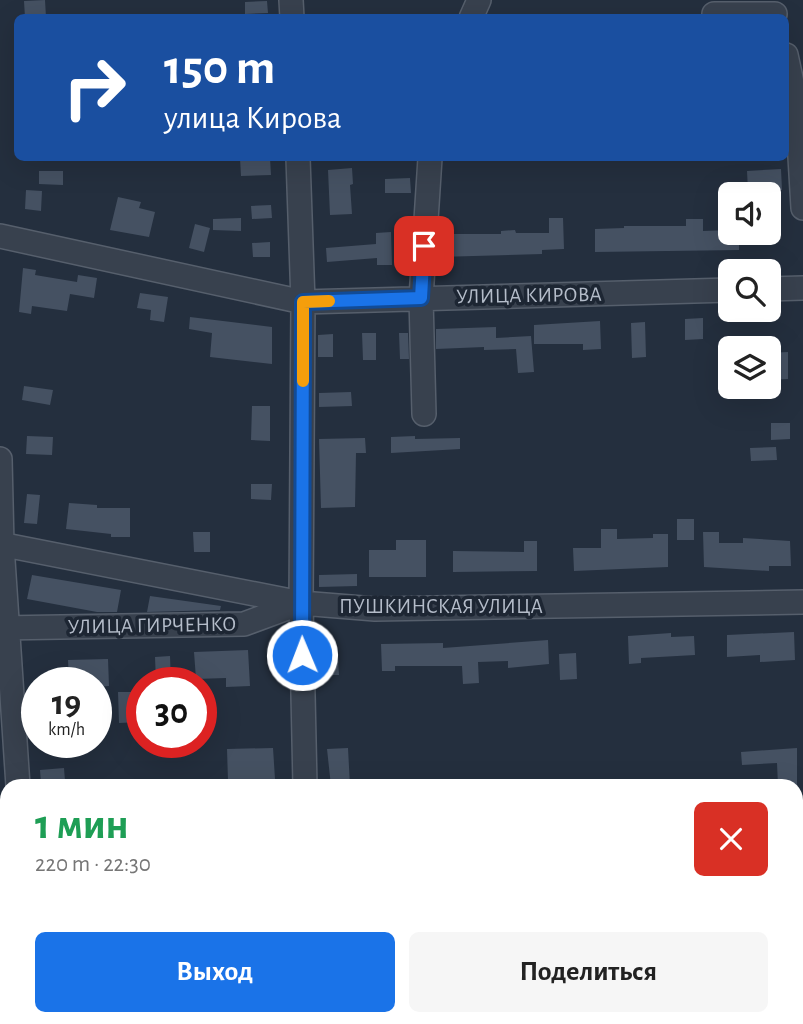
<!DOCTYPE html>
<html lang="ru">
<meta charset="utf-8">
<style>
:root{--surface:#fff;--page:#f6f6f6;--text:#222;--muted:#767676;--accent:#1a73e8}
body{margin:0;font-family:"Alegreya Sans",sans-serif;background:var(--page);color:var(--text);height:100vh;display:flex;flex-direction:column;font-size:26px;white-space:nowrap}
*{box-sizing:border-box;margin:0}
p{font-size:23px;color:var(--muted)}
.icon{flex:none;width:38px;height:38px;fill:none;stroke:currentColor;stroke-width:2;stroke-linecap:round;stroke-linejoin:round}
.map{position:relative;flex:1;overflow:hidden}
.side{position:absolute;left:0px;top:779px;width:803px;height:247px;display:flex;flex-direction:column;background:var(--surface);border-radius:21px 21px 0 0;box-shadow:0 7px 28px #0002}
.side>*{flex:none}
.top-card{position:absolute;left:14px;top:14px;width:775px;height:147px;border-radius:10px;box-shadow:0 7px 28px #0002;background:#1a4fa0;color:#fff;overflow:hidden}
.controls{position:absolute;left:718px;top:182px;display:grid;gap:14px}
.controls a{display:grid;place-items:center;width:63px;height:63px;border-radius:10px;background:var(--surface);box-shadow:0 7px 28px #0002;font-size:35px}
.speed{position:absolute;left:21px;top:667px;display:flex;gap:14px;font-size:35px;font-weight:700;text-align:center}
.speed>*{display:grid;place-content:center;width:91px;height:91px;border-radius:50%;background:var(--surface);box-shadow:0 7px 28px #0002;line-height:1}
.speed small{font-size:18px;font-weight:400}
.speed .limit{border:10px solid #d22;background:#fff;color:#111}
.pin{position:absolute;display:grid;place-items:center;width:60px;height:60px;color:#fff;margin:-30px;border-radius:14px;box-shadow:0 4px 10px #0006}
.me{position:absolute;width:77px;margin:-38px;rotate:359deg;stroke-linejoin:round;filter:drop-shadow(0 0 5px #0008)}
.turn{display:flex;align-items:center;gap:24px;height:147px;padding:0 35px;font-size:32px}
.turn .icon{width:91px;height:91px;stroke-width:2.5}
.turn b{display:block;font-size:49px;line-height:60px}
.round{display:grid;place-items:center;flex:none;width:74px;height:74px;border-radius:10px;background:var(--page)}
.headline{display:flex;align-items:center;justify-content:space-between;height:119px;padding:0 35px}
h1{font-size:42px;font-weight:700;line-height:52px;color:#1e9e55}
.cta{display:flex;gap:14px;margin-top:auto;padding:14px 35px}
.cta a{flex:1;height:80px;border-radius:10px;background:var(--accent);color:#fff;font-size:28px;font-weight:700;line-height:80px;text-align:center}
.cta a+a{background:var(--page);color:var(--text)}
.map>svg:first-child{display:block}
.building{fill:#455162}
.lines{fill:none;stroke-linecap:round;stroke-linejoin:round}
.minor-casing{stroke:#565f6c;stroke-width:26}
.minor{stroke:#38414e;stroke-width:23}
.route-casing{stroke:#114b97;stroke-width:18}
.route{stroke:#1a73e8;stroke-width:12}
.slow{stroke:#f59e0b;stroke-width:12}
.labels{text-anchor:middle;stroke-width:7;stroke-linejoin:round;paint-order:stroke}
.street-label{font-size:21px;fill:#b4bcc9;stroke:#1d2633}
</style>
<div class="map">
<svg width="803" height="1024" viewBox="0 0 803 1024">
<rect width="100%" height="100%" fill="#242f3e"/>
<path class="building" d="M 45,0 L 46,17 L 25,18 L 24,1 Z
M 267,1 L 268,13 L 245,14 L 245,2 Z
M 240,158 L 270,158 L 271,175 L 241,176 Z
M 352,168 L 353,184 L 350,185 L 352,214 L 330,215 L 328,170 Z
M 781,169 L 782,190 L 748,191 L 747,171 Z
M 39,171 L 63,171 L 63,185 L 39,184 Z
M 410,178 L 411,193 L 385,193 L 385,179 Z
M 26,190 L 42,191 L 41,211 L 25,209 Z
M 118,197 L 141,202 L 139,208 L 155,212 L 149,237 L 110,230 Z
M 271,205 L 272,218 L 252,219 L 251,206 Z
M 241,218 L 241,231 L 213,230 L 213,219 Z
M 549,218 L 563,218 L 564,249 L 542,250 L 542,254 L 438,257 L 439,234 L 501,234 L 501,231 L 515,230 L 516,233 L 549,233 Z
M 686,219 L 703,219 L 703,231 L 730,230 L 730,233 L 739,233 L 739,250 L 595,252 L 595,229 L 624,228 L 624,226 L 686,226 Z
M 195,224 L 210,228 L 204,252 L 189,248 Z
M 391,232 L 392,265 L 377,265 L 377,258 L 327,262 L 326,248 L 376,244 L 376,233 Z
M 270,242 L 270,257 L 253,257 L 252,243 Z
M 23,268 L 36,270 L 35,275 L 77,282 L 78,275 L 97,278 L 94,298 L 70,294 L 67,311 L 32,306 L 31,314 L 19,312 Z
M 140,293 L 168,297 L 164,322 L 150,320 L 151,310 L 137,308 Z
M 190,317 L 272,327 L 272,364 L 210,357 L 212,333 L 189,329 Z
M 703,318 L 703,339 L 685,340 L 685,319 Z
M 600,321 L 601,349 L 583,350 L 583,344 L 534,344 L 534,325 Z
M 645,322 L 646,357 L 632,358 L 631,323 Z
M 496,327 L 496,338 L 531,336 L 534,372 L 518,373 L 516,349 L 484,350 L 484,347 L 436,349 L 436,329 Z
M 362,333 L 376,333 L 376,360 L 363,360 Z
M 399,333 L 408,333 L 409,359 L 400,359 Z
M 333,334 L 333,357 L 318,357 L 318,335 Z
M 788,352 L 788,379 L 768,380 L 768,353 Z
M 24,386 L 53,390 L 50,405 L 22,400 Z
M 351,392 L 352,406 L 319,407 L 319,393 Z
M 252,406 L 270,406 L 270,441 L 251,440 Z
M 771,423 L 790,423 L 790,439 L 771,440 Z
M 27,436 L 53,437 L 52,455 L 26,454 Z
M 415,436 L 415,439 L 460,438 L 460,449 L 391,453 L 391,437 Z
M 365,438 L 366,453 L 356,453 L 355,507 L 321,508 L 319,439 Z
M 776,447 L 777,460 L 751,461 L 750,448 Z
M 251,484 L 272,484 L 271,500 L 251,499 Z
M 27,494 L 40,495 L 37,524 L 24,523 Z
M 69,503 L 97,505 L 97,508 L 130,508 L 130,537 L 111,537 L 111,534 L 66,529 Z
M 677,519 L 694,519 L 694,540 L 677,540 Z
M 601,529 L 617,529 L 617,539 L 653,538 L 653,534 L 668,534 L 668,567 L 574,571 L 573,548 L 601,548 Z
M 193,532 L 210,532 L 210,552 L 194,552 Z
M 703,532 L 719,532 L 719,543 L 743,543 L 743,538 L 790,541 L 791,566 L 769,566 L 769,571 L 704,567 Z
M 396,540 L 426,540 L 426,577 L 369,577 L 369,550 L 396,550 Z
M 524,541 L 537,541 L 537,571 L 453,572 L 453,551 L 524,552 Z
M 357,574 L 357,586 L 319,587 L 319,575 Z
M 32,575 L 121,590 L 117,612 L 97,612 L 27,599 Z
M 150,596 L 221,606 L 220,610 L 147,612 Z
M 794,632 L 795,660 L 760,662 L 760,655 L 727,657 L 727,635 Z
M 671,633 L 671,637 L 694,636 L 695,655 L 641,658 L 641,663 L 629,664 L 628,636 Z
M 548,640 L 549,664 L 508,668 L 508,661 L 478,662 L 479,683 L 463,684 L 462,666 L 395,666 L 395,671 L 382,671 L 381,644 L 443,643 L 443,648 Z
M 337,646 L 339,675 L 326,675 L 325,647 Z
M 248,650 L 250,686 L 226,687 L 226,678 L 196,679 L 194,652 Z
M 576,653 L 577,679 L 560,680 L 559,654 Z
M 170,656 L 171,682 L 156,682 L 155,657 Z
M 108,659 L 109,686 L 96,687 L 96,682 L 69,682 L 68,660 Z
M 118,692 L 138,692 L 140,722 L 119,723 Z
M 273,748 L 275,779 L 228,781 L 227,749 Z
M 348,748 L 350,786 L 331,786 L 327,749 Z
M 797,748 L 797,786 L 778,786 L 777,763 L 742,765 L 741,752 Z
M 64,768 L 65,781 L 41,783 L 40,770 Z"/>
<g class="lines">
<g class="minor-casing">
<path id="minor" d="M 291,0 L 292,18
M 714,14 L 775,14
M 471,18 L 479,0
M 786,55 L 797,106 L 803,208
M 298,158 L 303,302 L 301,603 L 305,786
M 0,236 L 303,302 L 730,290
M 768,289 L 803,288
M 424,414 L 421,298 L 430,158
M 0,459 L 2,545 L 18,786
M 0,544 L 301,603 L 375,609 L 803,602
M 0,628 L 244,624 L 301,603
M 796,914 L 803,914
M 0,938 L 7,938
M 31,1018 L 32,1024
M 313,1018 L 314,1024"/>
</g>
<use href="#minor" class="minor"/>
</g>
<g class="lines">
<g class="route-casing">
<path id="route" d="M 302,655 L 303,302 L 421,298 L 424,246"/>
</g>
<use href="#route" class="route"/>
<path class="slow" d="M 303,381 L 303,302 L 329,301"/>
</g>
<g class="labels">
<g class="street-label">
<text transform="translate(529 295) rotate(-1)" y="7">УЛИЦА КИРОВА</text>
<text x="441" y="613">ПУШКИНСКАЯ УЛИЦА</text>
<text transform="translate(152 625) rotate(-1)" y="7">УЛИЦА ГИРЧЕНКО</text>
</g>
</g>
</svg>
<div class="controls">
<a><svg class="icon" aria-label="sound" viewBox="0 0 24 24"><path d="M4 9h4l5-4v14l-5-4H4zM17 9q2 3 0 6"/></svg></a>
<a><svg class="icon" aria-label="search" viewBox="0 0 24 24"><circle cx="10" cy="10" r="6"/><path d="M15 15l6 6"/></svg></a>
<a><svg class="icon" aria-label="layers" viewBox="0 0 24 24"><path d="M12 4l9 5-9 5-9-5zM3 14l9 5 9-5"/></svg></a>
</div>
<div class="speed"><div>19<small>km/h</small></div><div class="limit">30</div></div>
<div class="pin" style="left:424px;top:246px;background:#d93025"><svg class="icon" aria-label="arrive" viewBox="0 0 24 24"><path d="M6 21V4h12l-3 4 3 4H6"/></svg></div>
<svg class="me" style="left:302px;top:655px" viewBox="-20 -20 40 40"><circle r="17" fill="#1a73e8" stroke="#fff" stroke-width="3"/><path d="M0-11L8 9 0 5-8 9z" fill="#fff"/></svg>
<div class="top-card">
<div class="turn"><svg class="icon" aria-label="right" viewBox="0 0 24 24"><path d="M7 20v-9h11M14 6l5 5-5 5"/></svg><div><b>150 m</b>улица Кирова</div></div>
</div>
<section class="side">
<div class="headline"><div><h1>1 мин</h1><p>220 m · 22:30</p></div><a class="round" style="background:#d93025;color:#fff"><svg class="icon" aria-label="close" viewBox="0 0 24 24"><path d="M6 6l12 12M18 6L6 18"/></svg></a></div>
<div class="cta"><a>Выход</a><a>Поделиться</a></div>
</section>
</div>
